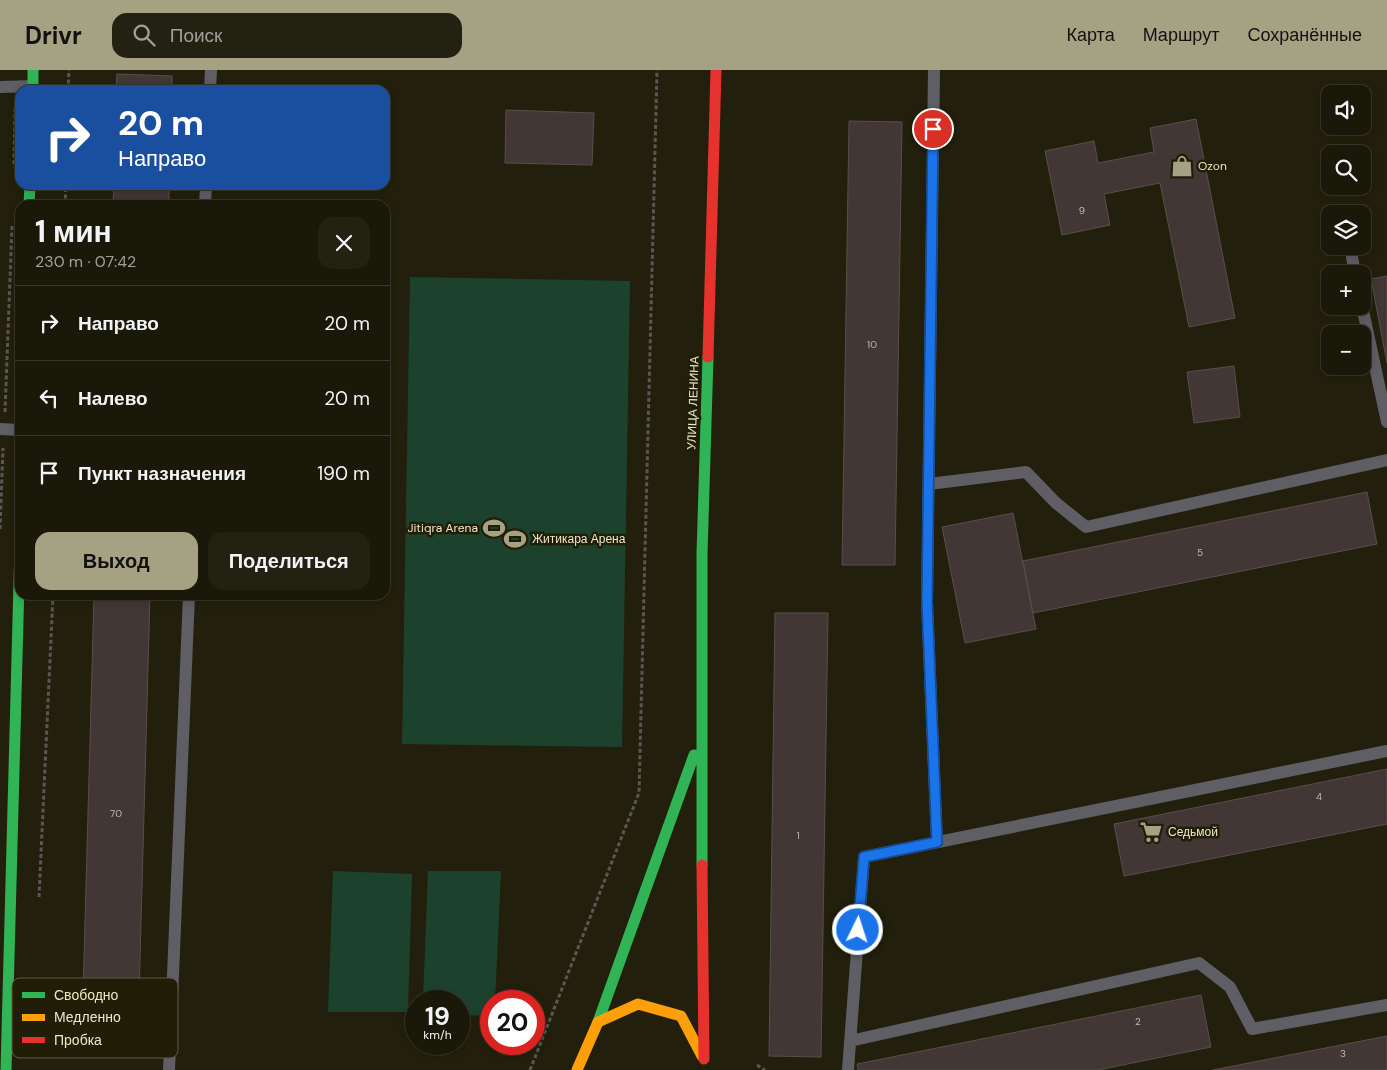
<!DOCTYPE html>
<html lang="ru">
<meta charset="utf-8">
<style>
:root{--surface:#1a1809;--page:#232112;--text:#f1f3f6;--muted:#9fa09c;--line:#38372a;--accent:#a5a284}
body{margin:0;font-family:"DM Sans",sans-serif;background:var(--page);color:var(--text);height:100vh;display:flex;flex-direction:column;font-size:19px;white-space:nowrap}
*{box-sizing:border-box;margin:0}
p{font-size:16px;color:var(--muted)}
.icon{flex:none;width:28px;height:28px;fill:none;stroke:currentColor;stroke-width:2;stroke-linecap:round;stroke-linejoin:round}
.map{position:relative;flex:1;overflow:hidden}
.details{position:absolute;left:15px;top:130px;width:375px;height:400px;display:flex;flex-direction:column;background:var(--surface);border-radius:15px;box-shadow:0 2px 8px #0003,0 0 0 1px var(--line)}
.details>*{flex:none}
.top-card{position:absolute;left:15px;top:15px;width:375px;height:105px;border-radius:15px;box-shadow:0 2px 8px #0003,0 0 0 1px var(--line);background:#1a4fa0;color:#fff;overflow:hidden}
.controls{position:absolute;left:1321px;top:15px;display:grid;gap:10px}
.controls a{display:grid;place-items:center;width:50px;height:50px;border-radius:10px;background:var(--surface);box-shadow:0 2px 8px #0003,0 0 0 1px var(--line);font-size:25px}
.speed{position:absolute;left:405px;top:920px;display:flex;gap:10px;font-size:25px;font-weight:700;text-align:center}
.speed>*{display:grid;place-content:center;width:65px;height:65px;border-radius:50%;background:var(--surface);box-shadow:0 2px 8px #0003,0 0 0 1px var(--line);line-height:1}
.speed small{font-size:12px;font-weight:400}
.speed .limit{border:8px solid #d22;background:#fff;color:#111}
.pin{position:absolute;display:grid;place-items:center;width:42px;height:42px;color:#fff;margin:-21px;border:2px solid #fff;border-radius:50%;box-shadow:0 1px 5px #0007}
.me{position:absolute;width:55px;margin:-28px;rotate:4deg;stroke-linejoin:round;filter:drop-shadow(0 0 4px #0008)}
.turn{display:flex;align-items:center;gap:18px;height:105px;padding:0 20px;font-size:22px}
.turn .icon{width:65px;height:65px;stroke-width:2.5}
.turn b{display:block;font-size:35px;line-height:42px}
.round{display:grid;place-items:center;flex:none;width:52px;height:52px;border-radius:15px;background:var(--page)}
.summary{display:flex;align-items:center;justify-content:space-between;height:85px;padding:0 20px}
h1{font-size:30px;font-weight:700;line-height:38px}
.cta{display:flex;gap:10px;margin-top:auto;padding:10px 20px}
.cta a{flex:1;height:58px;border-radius:15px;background:var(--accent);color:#111;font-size:20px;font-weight:700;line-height:58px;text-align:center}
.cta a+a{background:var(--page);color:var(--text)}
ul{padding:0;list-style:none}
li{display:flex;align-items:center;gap:15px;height:75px;padding:0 20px;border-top:1px solid var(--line)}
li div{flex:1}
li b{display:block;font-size:19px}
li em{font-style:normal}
header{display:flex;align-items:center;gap:30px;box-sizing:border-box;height:70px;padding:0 25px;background:var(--accent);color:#111}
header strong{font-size:24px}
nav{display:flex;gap:28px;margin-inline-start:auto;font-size:18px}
.search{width:350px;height:45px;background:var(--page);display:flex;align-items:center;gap:12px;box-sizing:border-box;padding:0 18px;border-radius:15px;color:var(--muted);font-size:19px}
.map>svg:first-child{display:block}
.green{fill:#1c422e}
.building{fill:#423735;stroke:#5a4e4c}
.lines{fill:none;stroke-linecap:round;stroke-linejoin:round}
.path{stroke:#585753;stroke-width:3;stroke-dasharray:4 2.5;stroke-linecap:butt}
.lane{stroke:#5e5e64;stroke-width:12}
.fast{stroke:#30b455;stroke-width:11}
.slow{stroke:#ff9f0a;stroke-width:11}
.jam{stroke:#e5322d;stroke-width:11}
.route-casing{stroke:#114b97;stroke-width:12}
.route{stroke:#1a73e8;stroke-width:9}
.labels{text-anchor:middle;stroke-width:5;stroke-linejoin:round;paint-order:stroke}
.number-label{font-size:10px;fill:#c2bca1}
.poi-label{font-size:12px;fill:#ece8c5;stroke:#211e08;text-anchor:start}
.street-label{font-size:12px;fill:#ece8c5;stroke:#211e08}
.key{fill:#211e08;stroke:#5e5b41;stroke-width:1}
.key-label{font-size:14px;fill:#ece8c5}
</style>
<header>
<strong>Drivr</strong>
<div class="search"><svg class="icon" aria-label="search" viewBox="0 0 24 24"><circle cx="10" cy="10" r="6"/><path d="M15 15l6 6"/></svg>Поиск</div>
<nav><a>Карта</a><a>Маршрут</a><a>Сохранённые</a></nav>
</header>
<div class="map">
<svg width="1387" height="1000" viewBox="0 0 1387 1000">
<rect width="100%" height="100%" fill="#22200c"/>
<path class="green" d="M 410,207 L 630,211 L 622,677 L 402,674 Z
M 333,801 L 412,804 L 408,942 L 328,942 Z
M 428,801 L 501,801 L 495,931 L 491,931 L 491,946 L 459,945 L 459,931 L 423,931 Z"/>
<path class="building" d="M 117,4 L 172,6 L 172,20 L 116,20 Z
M 506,40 L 594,43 L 592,95 L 505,93 Z
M 1196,49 L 1235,248 L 1189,257 L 1160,113 L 1104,124 L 1110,155 L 1062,165 L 1045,81 L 1094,71 L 1098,93 L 1154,82 L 1150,58 Z
M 849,51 L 902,52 L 895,495 L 842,495 Z
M 114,115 L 169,115 L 169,135 L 113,135 Z
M 1387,206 L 1387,293 L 1371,209 Z
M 1234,296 L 1240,347 L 1194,353 L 1187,302 Z
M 1367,422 L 1377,474 L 1033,543 L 1023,491 Z
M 1013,443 L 1036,559 L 965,573 L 942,457 Z
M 94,525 L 150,525 L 138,963 L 82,962 Z
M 775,543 L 828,543 L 821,987 L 769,986 Z
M 1387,699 L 1387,754 L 1124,806 L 1114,754 Z
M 1201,925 L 1211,977 L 1098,1000 L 858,1000 L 857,994 Z
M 1387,966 L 1387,1000 L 1213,1000 Z"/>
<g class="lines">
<path class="path" d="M 68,20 L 69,0
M 14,94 L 15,38
M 65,135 L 66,115
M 5,342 L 12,156
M 0,459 L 3,378
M 39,827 L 53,525
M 757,995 L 765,1000
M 530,1000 L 639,723 L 657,0"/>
<path class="lane" d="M 934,0 L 927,532 L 937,772
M 0,17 L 33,16
M 210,20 L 211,0
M 205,135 L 206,115
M 1352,187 L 1355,204
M 1362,236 L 1387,352
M 0,359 L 20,360
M 929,414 L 1026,402 L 1056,433 L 1086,457 L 1387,390
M 850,971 L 1199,893 L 1230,917 L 1252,959 L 1387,935
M 169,1000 L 189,525
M 848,1000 L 864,787 L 1387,681"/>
<path class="fast" d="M 33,0 L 33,20
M 29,135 L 30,115
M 702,795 L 702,484 L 708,287
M 598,952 L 694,685
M 6,1000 L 20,475"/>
<path class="slow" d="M 577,1000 L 598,952 L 638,934 L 681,946 L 702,986"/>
<path class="jam" d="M 708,287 L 716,0
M 702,795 L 704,989"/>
</g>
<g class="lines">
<g class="route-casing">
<path id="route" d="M 858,860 L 864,787 L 937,772 L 927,532 L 933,59"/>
</g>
<use href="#route" class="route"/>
</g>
<defs>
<g id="shop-bare" transform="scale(1.725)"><path d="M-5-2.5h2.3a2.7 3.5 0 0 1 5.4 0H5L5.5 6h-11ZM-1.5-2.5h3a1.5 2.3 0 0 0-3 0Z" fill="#a5a284" stroke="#211e08" stroke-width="2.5" paint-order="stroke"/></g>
<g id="stadium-bare" transform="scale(1.725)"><path d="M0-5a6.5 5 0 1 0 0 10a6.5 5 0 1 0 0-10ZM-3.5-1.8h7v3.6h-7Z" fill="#a5a284" stroke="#211e08" stroke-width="2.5" paint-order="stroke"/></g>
<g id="supermarket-bare" transform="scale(1.725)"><path d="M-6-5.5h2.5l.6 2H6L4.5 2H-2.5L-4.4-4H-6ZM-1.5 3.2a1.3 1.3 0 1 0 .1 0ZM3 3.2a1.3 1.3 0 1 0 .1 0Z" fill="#a5a284" stroke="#211e08" stroke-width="2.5" paint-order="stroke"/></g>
</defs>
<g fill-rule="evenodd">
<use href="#shop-bare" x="1182" y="96"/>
<use href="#stadium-bare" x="494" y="458"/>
<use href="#stadium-bare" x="515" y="469"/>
<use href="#supermarket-bare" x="1151" y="762"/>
</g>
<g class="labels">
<g class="number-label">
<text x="1082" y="144">9</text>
<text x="872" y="278">10</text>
<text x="1200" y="486">5</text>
<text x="1319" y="730">4</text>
<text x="116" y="747">70</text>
<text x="798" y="769">1</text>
<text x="1138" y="955">2</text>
<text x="1343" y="987">3</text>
</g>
<g class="poi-label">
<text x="1198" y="100">Ozon</text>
<text x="478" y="462" text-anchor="end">Jitiqra Arena</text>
<text x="532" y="473">Житикара Арена</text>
<text x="1168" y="766">Седьмой</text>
</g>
<g class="street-label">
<text transform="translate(693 333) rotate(-88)" y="4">УЛИЦА ЛЕНИНА</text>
</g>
</g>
<rect x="12" y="908" width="166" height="80" rx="8" class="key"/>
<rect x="22" y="922" width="23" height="6" fill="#30b455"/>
<rect x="22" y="944" width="23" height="7" fill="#ff9f0a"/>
<rect x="22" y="967" width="23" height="6" fill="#e5322d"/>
<g class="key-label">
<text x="54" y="930">Свободно</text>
<text x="54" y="952">Медленно</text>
<text x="54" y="975">Пробка</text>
</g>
</svg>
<div class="controls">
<a><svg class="icon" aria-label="sound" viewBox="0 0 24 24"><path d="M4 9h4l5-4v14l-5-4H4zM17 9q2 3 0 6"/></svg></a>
<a><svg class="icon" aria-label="search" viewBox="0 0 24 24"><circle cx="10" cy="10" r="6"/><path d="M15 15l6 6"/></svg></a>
<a><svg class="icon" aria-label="layers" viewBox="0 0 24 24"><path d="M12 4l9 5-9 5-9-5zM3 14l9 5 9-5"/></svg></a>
<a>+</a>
<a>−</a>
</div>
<div class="speed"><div>19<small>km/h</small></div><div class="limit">20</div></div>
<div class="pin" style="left:933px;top:59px;background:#d93025"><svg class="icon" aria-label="arrive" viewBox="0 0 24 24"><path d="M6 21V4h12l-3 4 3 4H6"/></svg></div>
<svg class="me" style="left:858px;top:860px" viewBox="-20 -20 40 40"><circle r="17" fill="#1a73e8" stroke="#fff" stroke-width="3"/><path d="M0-11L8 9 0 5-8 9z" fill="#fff"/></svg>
<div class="top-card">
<div class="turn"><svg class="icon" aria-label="right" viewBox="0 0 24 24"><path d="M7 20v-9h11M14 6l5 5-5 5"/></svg><div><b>20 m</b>Направо</div></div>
</div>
<section class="details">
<div class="summary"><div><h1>1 мин</h1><p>230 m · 07:42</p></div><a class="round"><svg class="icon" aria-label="close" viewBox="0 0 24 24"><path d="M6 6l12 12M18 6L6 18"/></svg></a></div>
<ul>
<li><svg class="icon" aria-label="right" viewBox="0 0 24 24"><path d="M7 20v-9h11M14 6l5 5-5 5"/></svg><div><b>Направо</b></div><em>20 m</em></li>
<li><svg class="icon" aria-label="left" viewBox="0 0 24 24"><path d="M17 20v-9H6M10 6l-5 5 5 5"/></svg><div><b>Налево</b></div><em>20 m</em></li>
<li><svg class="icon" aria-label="arrive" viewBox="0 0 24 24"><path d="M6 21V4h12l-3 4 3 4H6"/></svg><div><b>Пункт назначения</b></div><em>190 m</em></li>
</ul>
<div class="cta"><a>Выход</a><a>Поделиться</a></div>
</section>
</div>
